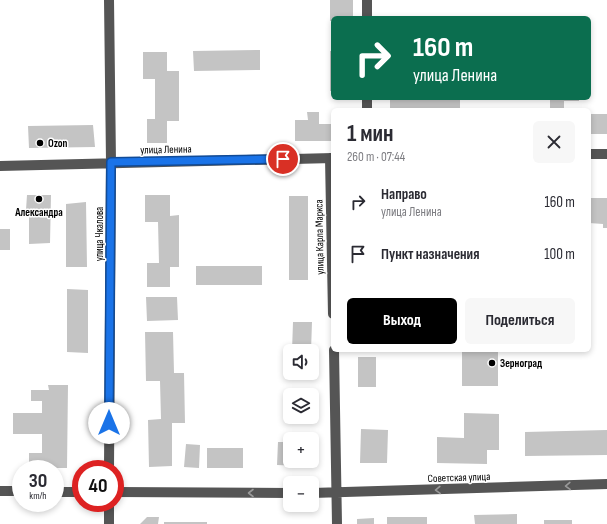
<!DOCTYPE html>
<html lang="ru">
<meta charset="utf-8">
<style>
:root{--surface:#fff;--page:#f7f7f7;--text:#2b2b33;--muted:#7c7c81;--accent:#000}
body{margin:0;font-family:"Sofia Sans Condensed",sans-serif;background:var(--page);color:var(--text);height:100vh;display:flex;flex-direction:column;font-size:15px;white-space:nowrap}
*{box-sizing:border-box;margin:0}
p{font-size:13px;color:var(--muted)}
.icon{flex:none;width:22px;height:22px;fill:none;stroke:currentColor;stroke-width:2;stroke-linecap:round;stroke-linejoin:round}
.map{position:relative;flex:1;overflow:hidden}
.sheet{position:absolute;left:331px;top:108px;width:260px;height:244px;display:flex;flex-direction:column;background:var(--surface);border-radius:6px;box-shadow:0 2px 6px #0003}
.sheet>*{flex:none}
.guide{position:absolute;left:331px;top:16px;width:260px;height:84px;border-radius:6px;box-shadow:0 2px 6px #0003;background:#0b6e4f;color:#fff;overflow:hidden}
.controls{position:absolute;left:283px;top:344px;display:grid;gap:8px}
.controls a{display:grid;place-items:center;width:36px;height:36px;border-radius:6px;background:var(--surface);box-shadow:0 2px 6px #0003;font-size:20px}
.speed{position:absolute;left:12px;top:460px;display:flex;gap:8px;font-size:20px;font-weight:700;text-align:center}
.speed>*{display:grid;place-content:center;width:52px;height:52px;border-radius:50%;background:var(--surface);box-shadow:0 2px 6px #0003;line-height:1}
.speed small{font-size:10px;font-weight:400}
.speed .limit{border:6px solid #d22;background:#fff;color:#111}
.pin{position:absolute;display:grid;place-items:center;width:34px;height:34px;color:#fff;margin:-17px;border:2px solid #fff;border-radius:50%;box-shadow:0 1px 4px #0007}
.me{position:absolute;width:44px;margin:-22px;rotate:0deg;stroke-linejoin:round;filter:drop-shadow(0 0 3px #0008)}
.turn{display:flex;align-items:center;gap:14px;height:84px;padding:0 16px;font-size:18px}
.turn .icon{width:52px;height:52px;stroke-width:2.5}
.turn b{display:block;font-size:28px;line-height:34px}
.round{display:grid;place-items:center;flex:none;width:42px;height:42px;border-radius:6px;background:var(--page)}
.overview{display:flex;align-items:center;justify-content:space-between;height:68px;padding:0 16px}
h1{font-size:24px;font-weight:700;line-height:30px}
.action{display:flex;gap:8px;margin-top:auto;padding:8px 16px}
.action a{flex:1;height:46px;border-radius:6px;background:var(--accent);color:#fff;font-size:16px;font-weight:700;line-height:46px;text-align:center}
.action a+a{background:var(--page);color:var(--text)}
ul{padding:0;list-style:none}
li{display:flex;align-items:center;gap:12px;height:52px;padding:0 16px}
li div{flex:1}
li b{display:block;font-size:15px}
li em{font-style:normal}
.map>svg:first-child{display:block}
.building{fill:#c4c4c4}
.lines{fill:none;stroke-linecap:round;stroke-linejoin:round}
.minor{stroke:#555;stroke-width:10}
.oneway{stroke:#999}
.route-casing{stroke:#114b97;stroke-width:10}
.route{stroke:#1a73e8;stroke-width:7}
.poi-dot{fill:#000;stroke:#fff;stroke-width:1.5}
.labels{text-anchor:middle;stroke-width:3;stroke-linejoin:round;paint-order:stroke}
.poi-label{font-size:11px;font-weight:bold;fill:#000;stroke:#fff;text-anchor:start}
.street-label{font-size:11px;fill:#000;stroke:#fff}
</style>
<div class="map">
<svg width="607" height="524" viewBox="0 0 607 524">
<rect width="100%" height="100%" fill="#fff"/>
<path class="building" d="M 330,0 L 353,0 L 353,18 L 333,18 L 333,21 L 330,21 Z
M 260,50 L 260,70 L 194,71 L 193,51 Z
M 330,51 L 333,51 L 333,91 L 330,91 Z
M 143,52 L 167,52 L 167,71 L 179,71 L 179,121 L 167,121 L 167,143 L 147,143 L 147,119 L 155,119 L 155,79 L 143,79 Z
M 390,98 L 460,98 L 460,110 L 390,110 Z
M 550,98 L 579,98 L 579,101 L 564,101 L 564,110 L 550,110 Z
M 307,112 L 319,112 L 319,124 L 333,124 L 333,141 L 295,141 L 295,120 L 308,120 Z
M 589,114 L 607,114 L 607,134 L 589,134 Z
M 93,125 L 95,147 L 29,148 L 28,126 Z
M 27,195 L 51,195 L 50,243 L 29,244 L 29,210 L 26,210 Z
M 145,195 L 170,195 L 170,216 L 179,215 L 179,267 L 170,267 L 170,287 L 147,287 L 147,263 L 159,263 L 158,222 L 145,222 Z
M 289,196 L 308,196 L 308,280 L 289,280 Z
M 589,198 L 607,198 L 607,228 L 603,228 L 603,224 L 589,223 Z
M 86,202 L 87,267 L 66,267 L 66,204 Z
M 0,229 L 10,229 L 10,250 L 0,250 Z
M 196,266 L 262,266 L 262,285 L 196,285 Z
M 67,289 L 88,290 L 88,353 L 67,352 Z
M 146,297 L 177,297 L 178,320 L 147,321 Z
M 293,322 L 312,322 L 311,351 L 292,351 Z
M 145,332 L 173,332 L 174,373 L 184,373 L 185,423 L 172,423 L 172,466 L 149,467 L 148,420 L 161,419 L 160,381 L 146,381 Z
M 462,350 L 498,350 L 498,386 L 462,386 Z
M 358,357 L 376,357 L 376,387 L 358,387 Z
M 48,385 L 68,385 L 67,468 L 29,468 L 29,453 L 42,453 L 42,434 L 13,434 L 13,413 L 42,413 L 42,401 L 31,401 L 31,390 L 49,390 Z
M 293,389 L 314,390 L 313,419 L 312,395 L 293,395 Z
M 464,413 L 499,414 L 499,450 L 487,450 L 487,464 L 437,463 L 437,437 L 464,438 Z
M 361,429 L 388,430 L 387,463 L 360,463 Z
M 607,430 L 607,455 L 525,456 L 525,432 Z
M 303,433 L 314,434 L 313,448 L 312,439 L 300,439 Z
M 278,442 L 290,442 L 290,461 L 311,461 L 301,466 L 277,465 Z
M 186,444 L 200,445 L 199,468 L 184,467 Z
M 207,448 L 243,448 L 243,468 L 207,468 Z
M 517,514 L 517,524 L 475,524 L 474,515 Z
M 147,517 L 159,517 L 158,524 L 140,524 Z
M 387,517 L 427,517 L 427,524 L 387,524 Z
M 374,518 L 374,524 L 357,524 L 357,519 Z
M 544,520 L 572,520 L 572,524 L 544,524 Z
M 164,522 L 207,522 L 207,524 L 164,524 Z"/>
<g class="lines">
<path class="minor" d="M 367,0 L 367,18
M 367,98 L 367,110
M 589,154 L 607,154
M 330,158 L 333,314
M 0,166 L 333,158
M 334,350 L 337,524
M 109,469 L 111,162 L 109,0
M 0,491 L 21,491
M 55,492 L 81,492
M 115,492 L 290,493
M 312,493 L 607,484
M 109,503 L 109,524"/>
</g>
<defs><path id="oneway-chevron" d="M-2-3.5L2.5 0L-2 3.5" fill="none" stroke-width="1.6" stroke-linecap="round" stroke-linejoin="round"/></defs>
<g class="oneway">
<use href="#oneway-chevron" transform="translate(568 486) rotate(178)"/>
<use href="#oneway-chevron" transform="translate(438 490) rotate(178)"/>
<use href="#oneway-chevron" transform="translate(251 493) rotate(-180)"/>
</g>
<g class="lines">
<g class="route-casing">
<path id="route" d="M 109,423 L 111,162 L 283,159"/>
</g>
<use href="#route" class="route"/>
</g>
<g class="poi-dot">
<circle cx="40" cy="143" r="4"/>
<circle cx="39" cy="199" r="4"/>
<circle cx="492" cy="363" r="4"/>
</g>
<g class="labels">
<g class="poi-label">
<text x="48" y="147">Ozon</text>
<text x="39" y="216" text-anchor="middle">Александра</text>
<text x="500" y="367">Зерноград</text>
</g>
<g class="street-label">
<text transform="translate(166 149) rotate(-1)" y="4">улица Ленина</text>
<text transform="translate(99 234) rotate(-90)" y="4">улица Чкалова</text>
<text transform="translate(319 237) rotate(-91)" y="4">улица Карла Маркса</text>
<text transform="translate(459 477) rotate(-2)" y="4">Советская улица</text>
</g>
</g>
</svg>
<div class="controls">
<a><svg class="icon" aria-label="sound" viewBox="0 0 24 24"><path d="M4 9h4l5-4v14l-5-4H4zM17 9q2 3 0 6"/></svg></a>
<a><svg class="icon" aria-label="layers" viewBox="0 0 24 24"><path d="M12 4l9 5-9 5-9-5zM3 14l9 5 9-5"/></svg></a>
<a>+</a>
<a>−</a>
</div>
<div class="speed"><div>30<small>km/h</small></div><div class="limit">40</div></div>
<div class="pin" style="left:283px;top:159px;background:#d93025"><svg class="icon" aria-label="arrive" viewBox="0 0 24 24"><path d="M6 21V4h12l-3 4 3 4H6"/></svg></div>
<svg class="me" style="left:109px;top:423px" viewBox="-20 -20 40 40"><circle r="19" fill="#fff"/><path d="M0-13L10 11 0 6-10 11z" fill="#1a73e8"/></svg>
<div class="guide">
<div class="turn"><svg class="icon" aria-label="right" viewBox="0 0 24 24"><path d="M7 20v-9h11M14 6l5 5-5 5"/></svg><div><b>160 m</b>улица Ленина</div></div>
</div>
<section class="sheet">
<div class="overview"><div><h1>1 мин</h1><p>260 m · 07:44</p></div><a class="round"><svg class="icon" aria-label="close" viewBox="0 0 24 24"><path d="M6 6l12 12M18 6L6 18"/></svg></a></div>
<ul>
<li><svg class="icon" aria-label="right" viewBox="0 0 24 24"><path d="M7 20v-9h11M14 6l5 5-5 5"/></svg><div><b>Направо</b><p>улица Ленина</p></div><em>160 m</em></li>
<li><svg class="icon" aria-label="arrive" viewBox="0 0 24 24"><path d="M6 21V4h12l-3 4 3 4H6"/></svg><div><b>Пункт назначения</b></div><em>100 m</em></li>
</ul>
<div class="action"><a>Выход</a><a>Поделиться</a></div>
</section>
</div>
